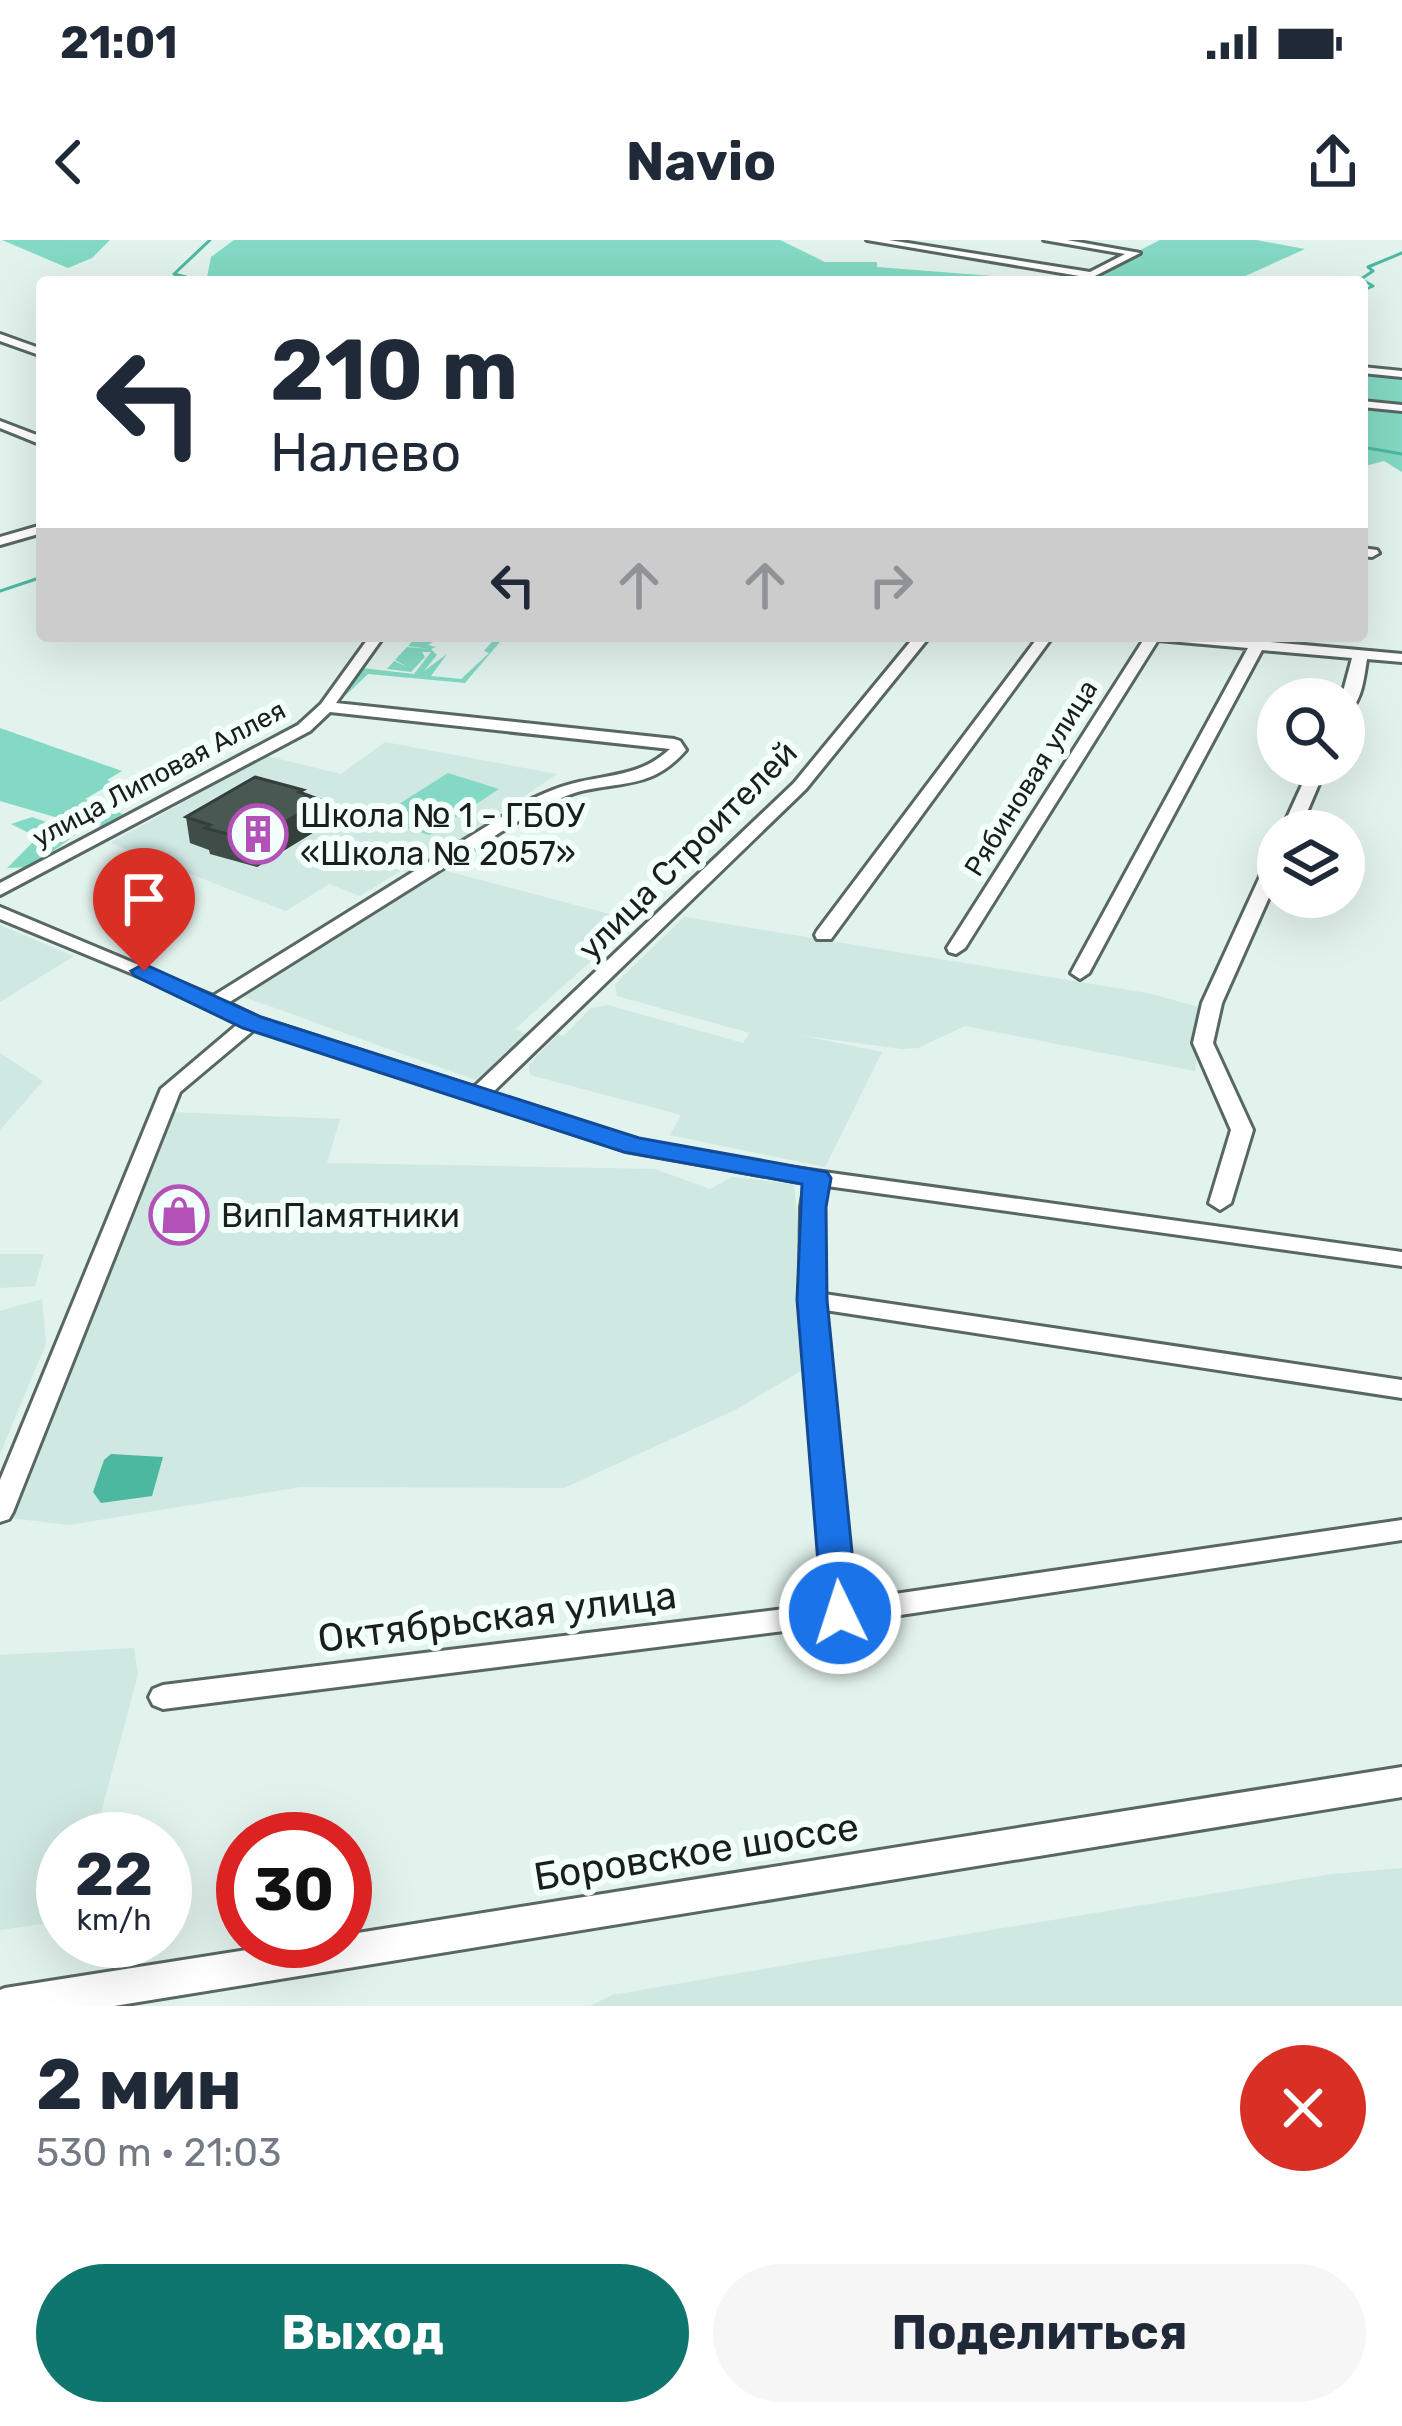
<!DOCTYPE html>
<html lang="ru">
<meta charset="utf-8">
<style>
:root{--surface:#fff;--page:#f6f6f7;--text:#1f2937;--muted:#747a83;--accent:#0f766e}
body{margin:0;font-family:Rubik,sans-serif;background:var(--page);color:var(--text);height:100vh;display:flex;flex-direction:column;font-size:45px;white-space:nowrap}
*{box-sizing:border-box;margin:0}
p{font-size:39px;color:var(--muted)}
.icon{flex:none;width:66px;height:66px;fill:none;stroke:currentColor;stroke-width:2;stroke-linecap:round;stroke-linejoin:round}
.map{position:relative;height:1766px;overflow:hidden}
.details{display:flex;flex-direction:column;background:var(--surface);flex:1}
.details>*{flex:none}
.hud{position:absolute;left:36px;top:36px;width:1332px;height:366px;border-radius:12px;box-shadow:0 12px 48px #0002;background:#fff;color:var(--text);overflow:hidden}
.fabs{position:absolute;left:1257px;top:438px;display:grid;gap:24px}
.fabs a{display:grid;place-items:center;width:108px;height:108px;border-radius:50%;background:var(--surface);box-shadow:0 12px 48px #0002;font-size:60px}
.speed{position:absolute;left:36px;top:1572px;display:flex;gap:24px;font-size:60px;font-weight:700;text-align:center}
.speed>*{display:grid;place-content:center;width:156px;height:156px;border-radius:50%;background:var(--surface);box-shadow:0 12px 48px #0002;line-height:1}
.speed small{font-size:30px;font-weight:400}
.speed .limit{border:18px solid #d22;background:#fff;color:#111}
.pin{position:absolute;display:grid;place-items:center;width:102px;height:102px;color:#fff;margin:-123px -51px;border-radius:50% 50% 50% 0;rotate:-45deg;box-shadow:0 0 12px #0007}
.pin .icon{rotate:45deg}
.me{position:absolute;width:132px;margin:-66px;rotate:356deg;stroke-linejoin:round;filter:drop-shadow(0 0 9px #0008)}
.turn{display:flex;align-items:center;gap:42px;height:252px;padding:0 36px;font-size:54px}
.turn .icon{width:156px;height:156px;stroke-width:2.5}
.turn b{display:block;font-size:84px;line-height:102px}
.lanes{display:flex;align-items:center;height:114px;padding:0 36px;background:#0003;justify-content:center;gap:60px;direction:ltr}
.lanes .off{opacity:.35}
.round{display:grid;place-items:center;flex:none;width:126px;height:126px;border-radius:63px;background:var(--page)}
.head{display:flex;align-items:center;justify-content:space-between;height:204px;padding:0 36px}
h1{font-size:72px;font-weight:700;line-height:90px}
.primary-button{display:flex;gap:24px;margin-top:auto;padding:24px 36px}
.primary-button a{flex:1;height:138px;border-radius:72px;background:var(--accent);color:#fff;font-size:48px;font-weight:700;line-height:138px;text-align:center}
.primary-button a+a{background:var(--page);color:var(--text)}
.status{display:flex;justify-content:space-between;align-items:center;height:84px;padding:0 60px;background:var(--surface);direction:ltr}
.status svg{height:33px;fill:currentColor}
header{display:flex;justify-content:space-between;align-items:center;height:156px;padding:0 36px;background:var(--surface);font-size:54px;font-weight:700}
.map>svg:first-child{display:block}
.built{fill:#cfe8e1}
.green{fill:#83d9c3}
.water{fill:#4cb8a0}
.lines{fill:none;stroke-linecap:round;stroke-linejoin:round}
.stream{stroke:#4cb8a0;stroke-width:3}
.minor-casing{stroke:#586762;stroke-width:6}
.major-casing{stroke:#586762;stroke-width:6}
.minor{fill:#fff;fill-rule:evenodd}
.major{fill:#fff;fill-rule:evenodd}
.wall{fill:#404c48}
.shaded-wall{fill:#343e3b}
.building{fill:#4a5854;stroke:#343e3b;stroke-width:3}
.route{fill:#1a73e8;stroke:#114b97;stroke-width:3}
.labels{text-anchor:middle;stroke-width:12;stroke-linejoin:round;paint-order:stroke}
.far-street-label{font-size:27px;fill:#1a1f1e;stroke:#f2fffb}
.poi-label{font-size:33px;fill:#1a1f1e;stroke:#f2fffb;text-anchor:start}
.street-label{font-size:33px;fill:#1a1f1e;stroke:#f2fffb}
.near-street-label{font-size:39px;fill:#1a1f1e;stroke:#f2fffb}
</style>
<div class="status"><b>21:01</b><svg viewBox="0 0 49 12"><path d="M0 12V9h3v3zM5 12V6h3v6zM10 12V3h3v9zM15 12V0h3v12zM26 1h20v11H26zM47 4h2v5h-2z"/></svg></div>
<header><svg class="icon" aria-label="back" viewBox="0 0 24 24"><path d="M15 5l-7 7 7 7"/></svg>Navio<svg class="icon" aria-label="share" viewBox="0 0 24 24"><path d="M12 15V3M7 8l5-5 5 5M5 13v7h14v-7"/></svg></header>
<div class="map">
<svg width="1402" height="1766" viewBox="0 0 1402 1766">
<rect width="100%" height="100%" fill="#e2f2ed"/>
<path class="built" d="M 385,502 L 557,534 L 410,634 L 400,631 L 360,656 L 329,644 L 286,671 L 110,603 L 267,516 L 341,534 Z
M 443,630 L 636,681 L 515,789 L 526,794 L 478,841 L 244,757 Z
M 684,677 L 1147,753 L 1203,768 L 1195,831 L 965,786 L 918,808 L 902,809 L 799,795 L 882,812 L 825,927 L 670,895 L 681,875 L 530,835 L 529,825 L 558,794 L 564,796 L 591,768 L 608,765 L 743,803 L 750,793 L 617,756 L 615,744 Z
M 0,685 L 74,716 L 0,762 Z
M 0,813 L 43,841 L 0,890 Z
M 173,872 L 340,879 L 327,923 L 655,929 L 710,949 L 732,937 L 794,944 L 811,1125 L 735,1170 L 564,1248 L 300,1247 L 69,1285 L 10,1278 Z
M 0,1014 L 44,1014 L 35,1046 L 0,1048 Z
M 42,1059 L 46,1104 L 0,1214 L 0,1071 Z
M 134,1408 L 138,1434 L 94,1599 L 63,1599 L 63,1681 L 0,1690 L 0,1415 Z
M 1402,1628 L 1402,1766 L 590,1766 L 612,1755 L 979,1692 L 1332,1634 Z"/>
<path class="green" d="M 2,0 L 110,0 L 92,18 L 68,28 Z
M 234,0 L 780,0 L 825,22 L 877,22 L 877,27 L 1071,42 L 206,42 L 211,17 Z
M 1160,0 L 1256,0 L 1305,9 L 1232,42 L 1078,42 Z
M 1362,124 L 1402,129 L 1402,232 L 1384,221 L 1362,227 Z
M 417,396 L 443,396 L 428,405 L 436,407 L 431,409 L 437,415 L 424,431 L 447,414 L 431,436 L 461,439 L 489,413 L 484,411 L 497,396 L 505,396 L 465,443 L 368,434 L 345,456 L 362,428 L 414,434 L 431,412 L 422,412 L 425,417 L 411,432 L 387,429 L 394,421 L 407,427 L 395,420 L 407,407 L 428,409 L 408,406 Z
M 0,488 L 122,531 L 107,540 L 113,543 L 85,559 L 123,574 L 96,589 L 0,561 Z
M 448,533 L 499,549 L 429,595 L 377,578 Z
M 32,577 L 78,593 L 31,627 L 7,628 L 34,601 L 33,595 L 11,584 Z"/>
<path class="water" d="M 111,1214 L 163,1217 L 152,1256 L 101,1263 L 93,1252 L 104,1220 Z"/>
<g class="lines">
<path class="stream" d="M 173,42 L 186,37 L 174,34 L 210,0
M 1362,51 L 1373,46 L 1361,39 L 1373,31 L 1368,27 L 1402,13
M 1362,207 L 1402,214
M 0,351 L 42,337"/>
<g class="minor-casing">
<path id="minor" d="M 867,0 L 889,0 L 1090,32 L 1125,14 L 1044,0 L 1067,0 L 1140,13 L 1091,38 Z
M 0,94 L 42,109 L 42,116 L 0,101 Z
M 1362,127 L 1402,131 L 1402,137 L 1362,133 Z
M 1362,161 L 1402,165 L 1402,171 L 1362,167 Z
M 0,181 L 42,197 L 42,205 L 0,188 Z
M 42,285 L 42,293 L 0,305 L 0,297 Z
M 1362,308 L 1377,310 L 1379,313 L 1372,317 L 1362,316 Z
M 370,396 L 384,396 L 336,463 L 674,499 L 680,501 L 686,510 C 653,548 625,541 581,551 C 565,555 551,563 536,570 L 228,763 L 259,778 L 474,847 L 794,543 L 915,396 L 930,396 L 806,549 L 492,853 L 638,900 L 744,921 L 1402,1012 L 1402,1026 L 827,946 L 823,967 L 824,1054 L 1402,1140 L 1402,1158 L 825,1070 L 853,1360 L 1402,1280 L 1402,1300 L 840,1384 L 163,1469 L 153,1465 L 149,1457 L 153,1449 L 163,1445 L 825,1364 L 800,1060 L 801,967 L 805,943 L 626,911 L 255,789 L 180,852 L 13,1272 L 9,1279 L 0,1282 L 0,1240 L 161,849 L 239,783 L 143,738 L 0,679 L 0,667 L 213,756 L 524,563 C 542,554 560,546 579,542 C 614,534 642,535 670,509 L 330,472 L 310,491 L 0,655 L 0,643 L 298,485 L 321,464 Z
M 1039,396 L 1053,396 L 831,699 L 817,699 L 815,695 L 817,691 Z
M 1146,396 L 1206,396 L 1402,414 L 1402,422 L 1367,419 C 1364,438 1362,465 1344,475 L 1341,459 L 1352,418 L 1262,410 L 1089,733 L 1080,739 L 1071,733 L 1248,408 L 1158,400 L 965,708 L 956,714 L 949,712 L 947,708 Z
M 1311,525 L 1327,525 L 1299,591 L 1281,591 Z
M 1278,612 L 1278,637 L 1222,763 L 1213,803 L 1253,890 L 1231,963 L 1220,970 L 1209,963 L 1231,890 L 1193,803 L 1202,763 L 1269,617 Z"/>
</g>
<g class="major-casing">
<path id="major" d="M 1402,1527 L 1402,1557 L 114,1766 L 0,1766 L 0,1750 L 5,1748 L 304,1701 L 345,1701 L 345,1695 Z"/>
</g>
<use href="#minor" class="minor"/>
<use href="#major" class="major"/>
</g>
<path class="wall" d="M 304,554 L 324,586 L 257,627 L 210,614 L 209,610 L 190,603 L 186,577 Z"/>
<path class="shaded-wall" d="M 303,550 L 306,569 L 321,560 L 324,586 L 257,627 L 254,601 Z"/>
<path class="building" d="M 255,537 L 303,550 L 299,552 L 321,560 L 254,601 L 205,588 L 210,585 L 186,577 Z"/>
<path class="route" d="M 144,724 L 261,777 L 639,898 L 827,932 L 831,938 L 826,967 L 827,1060 L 858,1373 L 853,1383 L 840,1387 L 827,1383 L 822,1373 L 797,1060 L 802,944 L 624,912 L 243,788 L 135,736 L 131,731 Z"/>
<defs>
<g id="building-ring" transform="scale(3)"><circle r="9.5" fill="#f2fffb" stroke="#b451b8" stroke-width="1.5"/><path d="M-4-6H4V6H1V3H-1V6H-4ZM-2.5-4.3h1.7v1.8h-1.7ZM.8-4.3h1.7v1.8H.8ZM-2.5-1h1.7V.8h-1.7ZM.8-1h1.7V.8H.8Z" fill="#b451b8"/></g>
<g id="shop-ring" transform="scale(3)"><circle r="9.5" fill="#f2fffb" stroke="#b451b8" stroke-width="1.5"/><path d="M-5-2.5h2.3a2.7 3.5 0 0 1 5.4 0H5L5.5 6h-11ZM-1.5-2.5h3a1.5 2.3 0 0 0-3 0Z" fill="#b451b8"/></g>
</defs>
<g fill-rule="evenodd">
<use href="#building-ring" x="258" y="594"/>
<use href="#shop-ring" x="179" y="975"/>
</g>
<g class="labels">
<g class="far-street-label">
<text transform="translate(159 534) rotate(-28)" y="9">улица Липовая Аллея</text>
<text transform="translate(1031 538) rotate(-58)" y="9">Рябиновая улица</text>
</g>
<g class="poi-label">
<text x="300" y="587">Школа № 1 - ГБОУ<tspan x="300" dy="38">«Школа № 2057»</tspan></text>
<text x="221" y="987">ВипПамятники</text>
</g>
<g class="street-label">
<text transform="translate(687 610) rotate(-45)" y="12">улица Строителей</text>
</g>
<g class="near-street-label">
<text transform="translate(497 1376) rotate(-7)" y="14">Октябрьская улица</text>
<text transform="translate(696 1611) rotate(-9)" y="14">Боровское шоссе</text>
</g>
</g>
</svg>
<div class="fabs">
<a><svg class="icon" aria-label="search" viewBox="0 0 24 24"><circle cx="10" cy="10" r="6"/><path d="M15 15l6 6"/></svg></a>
<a><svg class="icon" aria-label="layers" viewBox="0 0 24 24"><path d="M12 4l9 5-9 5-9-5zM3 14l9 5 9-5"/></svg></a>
</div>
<div class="speed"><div>22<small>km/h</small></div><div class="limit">30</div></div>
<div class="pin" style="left:144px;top:731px;background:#d93025"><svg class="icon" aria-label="arrive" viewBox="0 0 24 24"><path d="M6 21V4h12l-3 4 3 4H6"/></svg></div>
<svg class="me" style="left:840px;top:1373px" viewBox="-20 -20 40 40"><circle r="17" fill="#1a73e8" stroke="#fff" stroke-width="3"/><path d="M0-11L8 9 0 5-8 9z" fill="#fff"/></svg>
<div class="hud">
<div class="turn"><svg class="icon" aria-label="left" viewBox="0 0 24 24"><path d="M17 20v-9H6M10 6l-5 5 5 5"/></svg><div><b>210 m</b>Налево</div></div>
<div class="lanes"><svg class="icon" aria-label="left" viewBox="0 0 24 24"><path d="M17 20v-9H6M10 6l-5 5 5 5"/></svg><svg class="icon off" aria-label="ahead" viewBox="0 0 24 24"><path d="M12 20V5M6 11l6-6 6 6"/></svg><svg class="icon off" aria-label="ahead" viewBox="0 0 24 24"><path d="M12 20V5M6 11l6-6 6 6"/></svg><svg class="icon off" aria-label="right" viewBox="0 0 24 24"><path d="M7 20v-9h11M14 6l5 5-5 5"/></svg></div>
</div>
</div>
<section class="details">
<div class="head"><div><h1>2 мин</h1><p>530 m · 21:03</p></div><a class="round" style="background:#d93025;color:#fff"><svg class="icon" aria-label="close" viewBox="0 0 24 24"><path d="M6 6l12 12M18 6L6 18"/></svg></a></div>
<div class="primary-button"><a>Выход</a><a>Поделиться</a></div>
</section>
